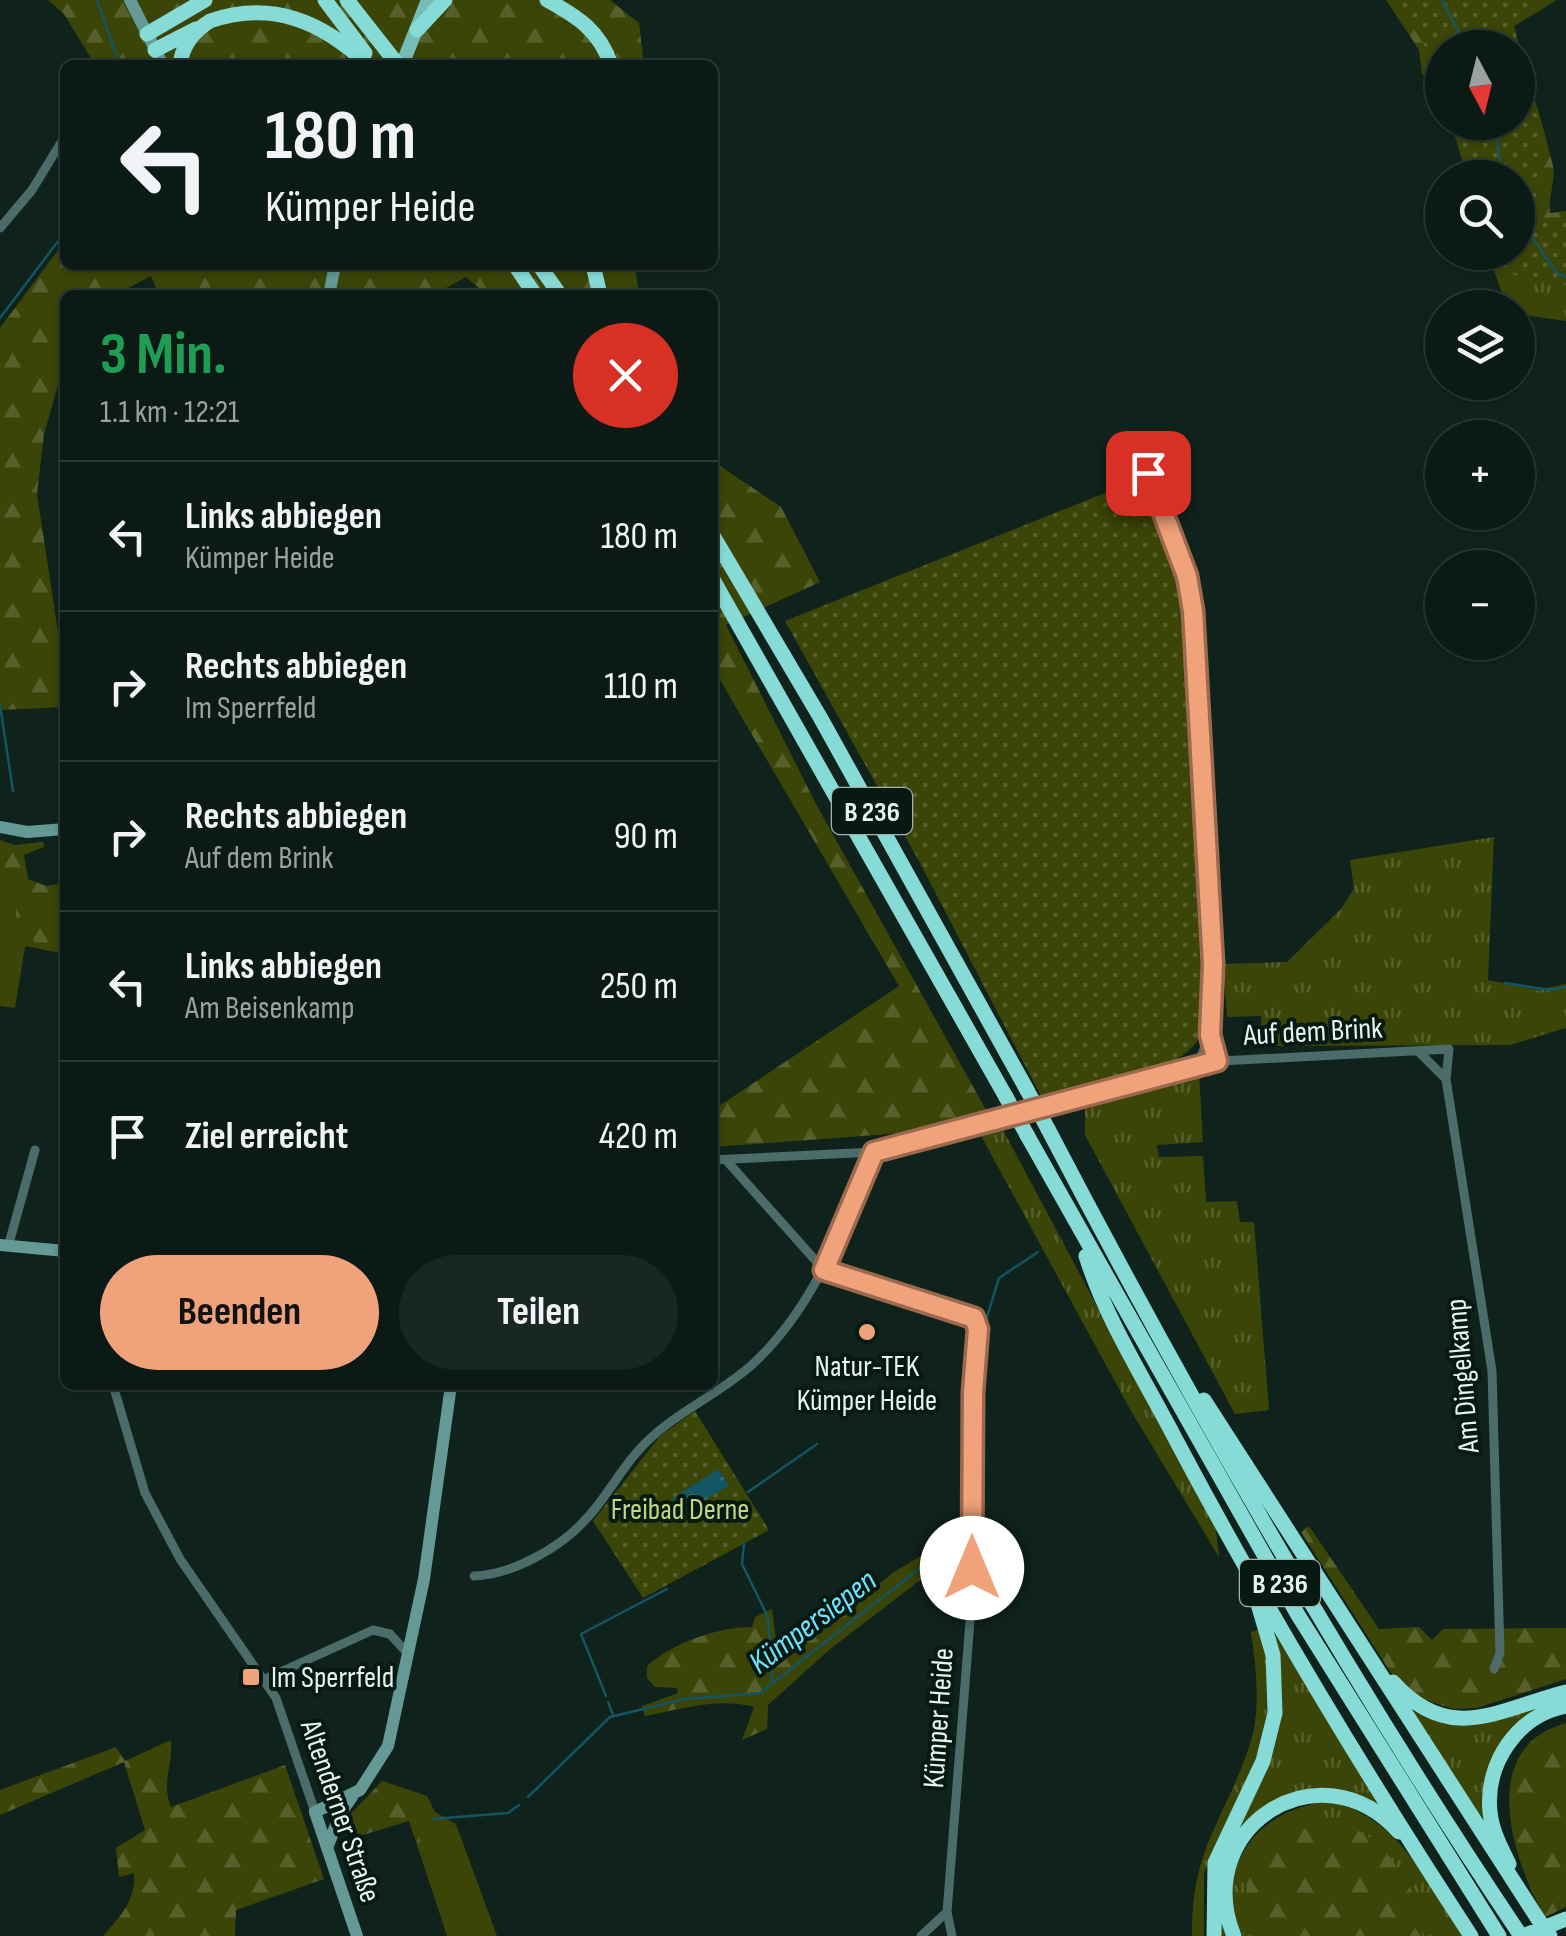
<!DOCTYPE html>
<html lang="de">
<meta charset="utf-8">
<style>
:root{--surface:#0b1a15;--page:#192722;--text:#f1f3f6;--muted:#9aa1a0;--line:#2b3834;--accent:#f0a27a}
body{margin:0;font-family:"Sofia Sans Condensed",sans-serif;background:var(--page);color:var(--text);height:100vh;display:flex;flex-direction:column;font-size:38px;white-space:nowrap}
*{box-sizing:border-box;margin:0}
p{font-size:32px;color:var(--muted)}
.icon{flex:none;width:55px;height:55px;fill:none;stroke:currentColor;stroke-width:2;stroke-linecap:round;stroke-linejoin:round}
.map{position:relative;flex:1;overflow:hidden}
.details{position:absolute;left:60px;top:290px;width:658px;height:1100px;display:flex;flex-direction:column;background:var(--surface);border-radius:15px;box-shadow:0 2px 8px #0004,0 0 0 2px var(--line)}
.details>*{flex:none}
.top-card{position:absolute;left:60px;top:60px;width:658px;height:210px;border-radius:15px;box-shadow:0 2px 8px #0004,0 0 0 2px var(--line);background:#0b1a15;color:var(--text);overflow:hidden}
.needle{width:65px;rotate:173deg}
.tools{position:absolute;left:1425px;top:30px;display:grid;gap:20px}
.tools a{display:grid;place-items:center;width:110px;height:110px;border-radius:50%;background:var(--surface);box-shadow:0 2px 8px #0004,0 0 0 2px var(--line);font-size:50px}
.pin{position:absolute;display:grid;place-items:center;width:85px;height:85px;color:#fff;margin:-42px;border-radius:20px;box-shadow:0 5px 15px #0006}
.me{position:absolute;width:110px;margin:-55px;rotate:0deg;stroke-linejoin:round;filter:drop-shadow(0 0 8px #0008)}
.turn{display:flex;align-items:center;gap:35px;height:210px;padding:0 40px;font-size:45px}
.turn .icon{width:130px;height:130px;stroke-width:2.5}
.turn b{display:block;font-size:70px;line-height:85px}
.round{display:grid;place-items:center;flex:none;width:105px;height:105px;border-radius:52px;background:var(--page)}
.headline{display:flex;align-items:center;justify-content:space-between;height:170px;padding:0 40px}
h1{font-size:60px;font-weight:700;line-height:75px;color:#1e9e55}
.action{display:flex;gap:20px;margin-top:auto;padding:20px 40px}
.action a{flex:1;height:115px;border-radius:60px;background:var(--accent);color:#111;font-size:40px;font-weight:700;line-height:115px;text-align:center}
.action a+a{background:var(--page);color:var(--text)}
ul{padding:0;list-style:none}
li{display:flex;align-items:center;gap:30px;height:150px;padding:0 40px;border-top:2px solid var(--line)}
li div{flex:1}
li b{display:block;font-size:38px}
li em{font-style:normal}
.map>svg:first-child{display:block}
.grass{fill:url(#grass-tufts)}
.forest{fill:url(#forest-firs)}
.park{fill:url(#park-dots)}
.garden{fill:#3b4507}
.water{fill:url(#water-ripples)}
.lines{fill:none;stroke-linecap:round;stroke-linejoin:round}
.stream{stroke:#135562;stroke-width:2.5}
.street{stroke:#4c6c6a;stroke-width:9}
.secondary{stroke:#649996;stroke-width:12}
.primary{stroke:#76bcb8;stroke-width:14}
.highway{stroke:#86dbd6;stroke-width:15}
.highway-bridge{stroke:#86dbd6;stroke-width:15}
.route-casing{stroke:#9c694f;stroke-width:25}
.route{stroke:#f0a27a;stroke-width:18}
.poi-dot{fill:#f0a27a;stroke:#061a13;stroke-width:4}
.labels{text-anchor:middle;stroke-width:8;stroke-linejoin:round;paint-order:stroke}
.shield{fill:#061a13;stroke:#a4b3ad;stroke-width:2.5}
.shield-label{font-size:28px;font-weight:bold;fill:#e8f4ef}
.street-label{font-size:30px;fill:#e8f4ef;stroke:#061a13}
.poi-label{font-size:30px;fill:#e8f4ef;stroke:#061a13}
.park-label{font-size:30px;fill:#c3d781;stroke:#061a13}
.water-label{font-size:32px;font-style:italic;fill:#6de3ff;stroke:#061a13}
</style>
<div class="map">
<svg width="1566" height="1936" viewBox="0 0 1566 1936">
<defs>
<pattern id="grass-tufts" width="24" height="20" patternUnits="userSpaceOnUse" patternTransform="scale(2.5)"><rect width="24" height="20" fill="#3b4507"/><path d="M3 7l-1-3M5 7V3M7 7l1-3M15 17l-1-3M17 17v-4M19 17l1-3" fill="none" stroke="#57602b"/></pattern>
<pattern id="forest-firs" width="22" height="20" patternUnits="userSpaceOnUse" patternTransform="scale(2.5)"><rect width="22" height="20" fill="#3b4507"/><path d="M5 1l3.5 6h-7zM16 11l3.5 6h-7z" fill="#57602b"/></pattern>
<pattern id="park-dots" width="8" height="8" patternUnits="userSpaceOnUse" patternTransform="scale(2.5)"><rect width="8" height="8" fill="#3b4507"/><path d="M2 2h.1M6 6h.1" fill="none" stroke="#57602b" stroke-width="1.8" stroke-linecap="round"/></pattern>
<pattern id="water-ripples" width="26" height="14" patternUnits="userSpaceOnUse" patternTransform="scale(2.5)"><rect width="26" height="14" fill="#135562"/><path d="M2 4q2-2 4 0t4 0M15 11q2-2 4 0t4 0" fill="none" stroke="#356e79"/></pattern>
</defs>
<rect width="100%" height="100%" fill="#0f231c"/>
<path class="grass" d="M 1516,258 L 1566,266 L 1566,321 L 1518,314 L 1518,308 L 1507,307 L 1490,259 Z
M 1494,837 L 1488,980 L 1538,990 L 1566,984 L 1566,1028 L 1510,1045 L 1262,1046 L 1261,1016 L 1227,1017 L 1223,964 L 1287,962 L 1340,910 L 1354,889 L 1350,860 Z
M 1199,1073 L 1203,1142 L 1157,1145 L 1159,1157 L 1203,1156 L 1206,1202 L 1237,1201 L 1240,1222 L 1254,1222 L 1269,1410 L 1235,1414 L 1085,1135 L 1085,1106 Z
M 1002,1128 L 1216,1530 L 1219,1557 L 1131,1411 L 980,1134 Z
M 1261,1629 L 1266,1653 L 1267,1713 L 1257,1755 L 1204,1873 L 1204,1936 L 1192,1936 C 1191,1847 1224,1822 1249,1747 C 1262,1709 1256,1670 1251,1632 Z
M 1272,1629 L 1379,1804 C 1317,1786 1323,1789 1260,1811 L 1219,1894 L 1228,1936 L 1219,1936 L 1217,1880 L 1265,1769 Z
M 1552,1701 L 1505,1738 L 1487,1828 L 1410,1709 C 1461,1737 1501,1720 1552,1701 Z
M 1329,1802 C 1398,1815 1427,1882 1462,1936 L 1243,1936 C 1208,1869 1261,1806 1329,1802 Z"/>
<path class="forest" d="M 48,0 L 610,0 L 639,23 L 644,65 L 95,65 L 64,14 Z
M 1386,0 L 1557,0 L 1511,28 C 1527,74 1542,119 1553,166 C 1556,180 1548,197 1550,213 L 1566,211 L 1566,266 L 1490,259 L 1488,253 L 1518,252 L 1518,178 L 1467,177 L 1451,123 L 1518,122 L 1518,48 L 1442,48 L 1442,100 L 1422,74 L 1419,50 Z
M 65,241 L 65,265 L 635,265 L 639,295 L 487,295 L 466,277 L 433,295 L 159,295 L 151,276 L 115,295 L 65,295 L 65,361 L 44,434 L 37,494 L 65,678 L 65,707 L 0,710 L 0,328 Z
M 712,456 L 717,464 L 781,507 L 820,582 L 726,625 L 816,804 L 986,1110 L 916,1132 L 713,1147 L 713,1110 L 899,986 L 713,668 Z
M 0,840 L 14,845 L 43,842 L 44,847 L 24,855 L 28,879 L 46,886 L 65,883 L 65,954 L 25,946 L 34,943 L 16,926 L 16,897 L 0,898 Z
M 1309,1526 L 1379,1629 L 1419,1627 L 1432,1640 L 1443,1629 L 1566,1628 L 1566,1679 L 1477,1708 L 1453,1709 L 1413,1696 L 1391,1673 L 1301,1532 Z
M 959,1533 L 967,1544 L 829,1650 L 768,1705 L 767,1729 L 742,1740 L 754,1707 C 720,1697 680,1709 645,1716 L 642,1706 L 678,1693 L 677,1688 L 655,1687 L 647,1678 L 647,1666 C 673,1643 717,1627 752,1627 L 755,1617 L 772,1609 L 779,1664 L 894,1572 Z
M 1566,1723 L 1566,1907 L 1545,1917 C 1512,1859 1476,1747 1566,1723 Z
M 171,1740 C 173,1766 161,1783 171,1807 L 285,1765 L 324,1879 L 236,1910 L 235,1936 L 103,1936 C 121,1916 136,1900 134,1873 L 119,1877 L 116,1848 L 145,1830 L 124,1762 L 0,1815 L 0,1790 L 116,1747 L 125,1761 Z
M 382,1781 L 427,1796 L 435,1812 L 456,1824 L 420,1828 L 422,1860 L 409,1821 L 353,1838 L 346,1819 Z
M 1312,1825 C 1331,1825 1349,1824 1366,1835 C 1392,1852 1427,1904 1422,1936 L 1266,1936 C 1241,1914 1240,1874 1263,1850 C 1275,1836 1295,1831 1312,1825 Z"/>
<path class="park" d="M 1395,0 L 1547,0 L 1513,22 L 1543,139 L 1534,209 L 1551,227 L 1566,211 L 1566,285 L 1502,272 L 1496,253 L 1518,252 L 1518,178 L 1472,177 L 1455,123 L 1518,122 L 1518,48 L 1442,48 L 1442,88 L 1424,45 Z
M 1140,479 L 1181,583 L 1187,628 L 1204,981 C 1203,997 1206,1021 1200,1036 C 1185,1073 1082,1090 1044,1102 L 920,863 L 785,621 Z
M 695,1411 L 769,1530 L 643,1598 L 593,1521 L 660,1436 Z"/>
<path class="garden" d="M 16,897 L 16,926 L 25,926 L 35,943 L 25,947 L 15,1008 L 0,1006 L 0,898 Z
M 456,1824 L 497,1936 L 447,1936 L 422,1860 L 419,1828 Z"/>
<path class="water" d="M 718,1469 L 729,1485 L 683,1514 L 673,1498 Z"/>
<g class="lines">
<path class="stream" d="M 97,0 L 120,65
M 1442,0 L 1467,48
M 1495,122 L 1502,178
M 1518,218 L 1558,274 L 1566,277
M 0,318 L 65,232
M 0,705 L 13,791
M 1505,983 L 1550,990 L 1566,987
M 986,1320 L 999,1278 L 1038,1252
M 748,1492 L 817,1444
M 978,1531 L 981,1399
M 744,1544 L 742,1564 L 768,1617 L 772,1681
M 606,1696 L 581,1634 L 667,1589
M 608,1702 L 613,1715
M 528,1797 L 610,1717 L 685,1699 L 760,1693 L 919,1569 L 965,1541
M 432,1819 L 508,1813 L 519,1805"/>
<path class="street" d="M 0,228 L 32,190 L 65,136
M 1147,473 L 1187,576 L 1193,611 L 1213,964 L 1210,1035 L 1217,1061
M 1418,1051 L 1446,1079
M 1198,1063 L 1210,1035
M 712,1160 L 874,1152 L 1202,1062 L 1449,1049 L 1446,1079 L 1492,1371 L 1500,1653 L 1494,1669
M 726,1160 L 824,1270 L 967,1313 L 979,1329 L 973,1392 L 970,1621 L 947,1912 L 952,1936
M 8,1247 L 35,1150
M 113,1385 L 145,1493 L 180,1559 L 276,1698 L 315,1812
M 474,1576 C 512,1575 562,1547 587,1518 C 606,1498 619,1472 638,1451 C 670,1414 718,1396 754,1363 C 815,1306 843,1227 874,1152
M 265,1679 L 373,1630 L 390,1634 L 408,1654
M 921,1936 L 947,1912"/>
<path class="secondary" d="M 130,0 L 163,65
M 329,295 L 335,265
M 0,827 L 27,832 L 65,829
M 0,1245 L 65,1251
M 328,1846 L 340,1814 L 352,1797
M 357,1936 L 315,1812 L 360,1790 L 388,1746 L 424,1579 L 451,1385"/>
<path class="primary" d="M 402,65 L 428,0"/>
<path class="highway" d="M 325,0 L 365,53
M 347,0 L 398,65
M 547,0 C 578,17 600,31 611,65
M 417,30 L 445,0
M 147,34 L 205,0
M 155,50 L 196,29
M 180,65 C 182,46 194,31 210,21 C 271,0 322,21 368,65
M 515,265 L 535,295
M 539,265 L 560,295
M 593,265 L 600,295
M 712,534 L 820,717 L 1027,1090
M 712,578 L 1006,1097
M 1048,1129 C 1192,1405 1347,1677 1521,1936
M 1027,1135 L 1298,1615 L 1499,1936
M 1086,1256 C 1106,1320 1145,1380 1176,1440 C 1266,1610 1366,1775 1471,1936
M 1204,1400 L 1538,1919
M 1393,1682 C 1450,1746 1499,1709 1566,1692
M 1509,1864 C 1501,1848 1492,1831 1490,1812 C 1485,1764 1517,1715 1566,1706
M 1214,1936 L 1215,1863 L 1263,1761 L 1275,1713 L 1273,1655 L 1258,1604
M 1234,1936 C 1190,1828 1320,1744 1399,1832
M 1523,1936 L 1566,1919"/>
<path class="highway-bridge" d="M 1027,1090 L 1048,1129
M 1006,1097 L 1027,1135
M 1538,1919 L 1550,1936"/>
</g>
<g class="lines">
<g class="route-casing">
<path id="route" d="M 972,1568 L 973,1392 L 978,1329 L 974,1318 L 824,1270 L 874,1152 L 1217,1061 L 1210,1035 L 1213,964 L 1193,611 L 1187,576 L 1148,473"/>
</g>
<use href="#route" class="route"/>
</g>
<g class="poi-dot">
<circle cx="867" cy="1332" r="10"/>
<rect x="241" y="1667" width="20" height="20" rx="5"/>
</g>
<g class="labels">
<g class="shield">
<rect x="832" y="788" width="80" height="46" rx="8"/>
<rect x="1240" y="1560" width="80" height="46" rx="8"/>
</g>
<g class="shield-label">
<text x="872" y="821">B 236</text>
<text x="1280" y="1593">B 236</text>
</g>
<g class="street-label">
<text transform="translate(1313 1031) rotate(-3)" y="10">Auf dem Brink</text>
<text transform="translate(1462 1376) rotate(-95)" y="10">Am Dingelkamp</text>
<text transform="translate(938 1718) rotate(-86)" y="10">Kümper Heide</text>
<text transform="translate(341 1811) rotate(71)" y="10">Altenderner Straße</text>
</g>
<g class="poi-label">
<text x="867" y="1376">Natur-TEK<tspan x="867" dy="34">Kümper Heide</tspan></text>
<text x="271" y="1687" text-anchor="start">Im Sperrfeld</text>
</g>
<g class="park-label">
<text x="680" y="1519">Freibad Derne</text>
</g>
<g class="water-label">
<text transform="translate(812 1621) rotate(-37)" y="11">Kümpersiepen</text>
</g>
</g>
</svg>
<div class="tools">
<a><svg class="needle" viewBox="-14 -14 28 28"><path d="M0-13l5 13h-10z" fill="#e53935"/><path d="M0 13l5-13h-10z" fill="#9aa1a0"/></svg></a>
<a><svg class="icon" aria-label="search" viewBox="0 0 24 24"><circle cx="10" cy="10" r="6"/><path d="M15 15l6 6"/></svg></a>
<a><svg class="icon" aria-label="layers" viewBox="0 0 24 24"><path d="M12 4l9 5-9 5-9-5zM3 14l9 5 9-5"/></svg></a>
<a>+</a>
<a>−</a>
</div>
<div class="pin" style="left:1148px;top:473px;background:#d93025"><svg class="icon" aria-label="arrive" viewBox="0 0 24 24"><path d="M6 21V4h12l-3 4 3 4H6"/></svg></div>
<svg class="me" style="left:972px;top:1568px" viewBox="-20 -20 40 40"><circle r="19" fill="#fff"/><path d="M0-13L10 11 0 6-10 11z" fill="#f0a27a"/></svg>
<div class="top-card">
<div class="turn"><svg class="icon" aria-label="left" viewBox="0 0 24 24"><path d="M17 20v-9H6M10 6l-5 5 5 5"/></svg><div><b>180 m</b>Kümper Heide</div></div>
</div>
<section class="details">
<div class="headline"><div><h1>3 Min.</h1><p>1.1 km · 12:21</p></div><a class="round" style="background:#d93025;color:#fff"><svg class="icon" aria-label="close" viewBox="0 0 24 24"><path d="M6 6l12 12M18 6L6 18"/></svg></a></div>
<ul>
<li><svg class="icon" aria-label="left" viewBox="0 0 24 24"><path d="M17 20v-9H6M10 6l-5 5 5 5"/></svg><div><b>Links abbiegen</b><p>Kümper Heide</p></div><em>180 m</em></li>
<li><svg class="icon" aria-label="right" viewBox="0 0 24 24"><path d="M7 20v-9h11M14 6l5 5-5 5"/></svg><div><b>Rechts abbiegen</b><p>Im Sperrfeld</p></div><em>110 m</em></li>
<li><svg class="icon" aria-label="right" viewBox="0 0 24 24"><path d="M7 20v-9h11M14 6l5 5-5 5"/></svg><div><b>Rechts abbiegen</b><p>Auf dem Brink</p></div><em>90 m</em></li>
<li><svg class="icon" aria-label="left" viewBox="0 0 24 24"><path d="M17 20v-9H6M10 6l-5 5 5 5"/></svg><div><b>Links abbiegen</b><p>Am Beisenkamp</p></div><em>250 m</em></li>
<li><svg class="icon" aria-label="arrive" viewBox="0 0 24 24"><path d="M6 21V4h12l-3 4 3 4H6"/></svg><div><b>Ziel erreicht</b></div><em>420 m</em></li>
</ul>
<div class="action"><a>Beenden</a><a>Teilen</a></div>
</section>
</div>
